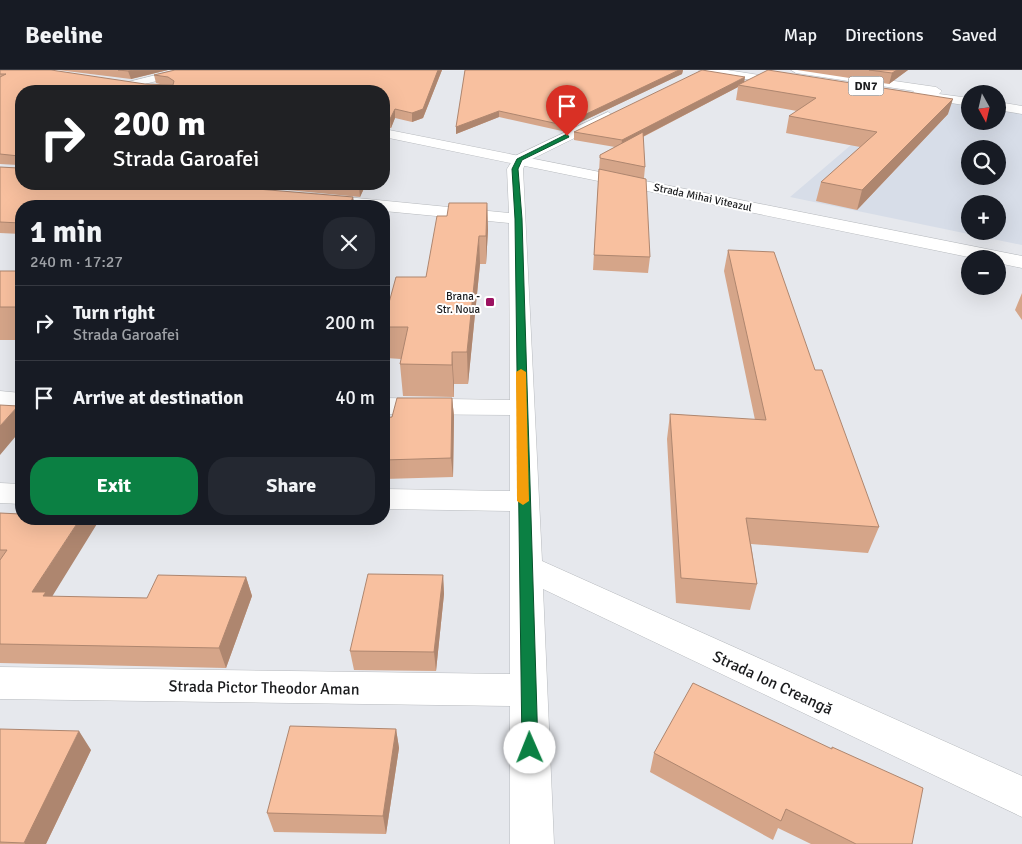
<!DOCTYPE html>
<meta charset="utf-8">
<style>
:root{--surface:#171b24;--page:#242831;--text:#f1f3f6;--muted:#9ea1a6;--line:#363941;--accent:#0b8043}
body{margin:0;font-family:Signika,sans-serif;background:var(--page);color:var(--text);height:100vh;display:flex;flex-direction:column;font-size:19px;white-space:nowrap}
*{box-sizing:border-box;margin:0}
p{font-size:16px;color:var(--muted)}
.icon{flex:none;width:28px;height:28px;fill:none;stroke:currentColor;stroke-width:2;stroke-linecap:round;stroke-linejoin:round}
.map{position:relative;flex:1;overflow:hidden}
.sheet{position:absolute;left:15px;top:130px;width:375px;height:325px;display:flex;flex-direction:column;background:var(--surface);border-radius:20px;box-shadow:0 5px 20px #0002}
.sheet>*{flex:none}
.top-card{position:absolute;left:15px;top:15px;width:375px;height:105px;border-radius:20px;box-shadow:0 5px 20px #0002;background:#202124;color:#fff;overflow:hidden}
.needle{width:32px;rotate:172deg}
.fabs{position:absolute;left:961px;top:15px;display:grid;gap:10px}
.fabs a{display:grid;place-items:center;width:45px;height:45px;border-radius:50%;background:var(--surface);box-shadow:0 5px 20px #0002;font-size:25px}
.pin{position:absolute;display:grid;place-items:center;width:42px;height:42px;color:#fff;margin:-51px -21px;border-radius:50% 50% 50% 0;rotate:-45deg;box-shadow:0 0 5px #0007}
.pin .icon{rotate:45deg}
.me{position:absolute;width:55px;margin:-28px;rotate:359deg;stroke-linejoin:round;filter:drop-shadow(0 0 4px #0008)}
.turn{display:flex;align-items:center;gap:18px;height:105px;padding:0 15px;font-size:22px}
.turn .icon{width:65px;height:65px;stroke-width:2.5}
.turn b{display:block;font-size:35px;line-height:42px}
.round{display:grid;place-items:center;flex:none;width:52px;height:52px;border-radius:20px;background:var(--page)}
.head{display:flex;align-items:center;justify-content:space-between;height:85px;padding:0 15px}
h1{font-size:30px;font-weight:800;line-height:38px}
.button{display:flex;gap:10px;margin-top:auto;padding:10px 15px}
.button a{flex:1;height:58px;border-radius:20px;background:var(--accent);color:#fff;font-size:20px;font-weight:800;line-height:58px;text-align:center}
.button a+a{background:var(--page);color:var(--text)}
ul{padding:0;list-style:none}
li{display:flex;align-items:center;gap:15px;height:75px;padding:0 15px;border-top:1px solid var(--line)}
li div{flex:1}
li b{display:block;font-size:19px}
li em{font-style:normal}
header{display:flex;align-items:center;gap:30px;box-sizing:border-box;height:70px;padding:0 25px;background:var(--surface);border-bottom:1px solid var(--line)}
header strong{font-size:24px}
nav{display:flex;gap:28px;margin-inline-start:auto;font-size:18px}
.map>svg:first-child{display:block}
.built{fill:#d7dde8;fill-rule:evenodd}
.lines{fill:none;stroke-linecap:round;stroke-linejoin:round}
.minor-casing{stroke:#b7babe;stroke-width:1}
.major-casing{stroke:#b7babe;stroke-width:1}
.minor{fill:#fff;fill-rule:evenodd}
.major{fill:#fff;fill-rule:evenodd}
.wall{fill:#d5a589}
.shaded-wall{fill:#ae866f}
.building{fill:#f8c09f;stroke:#ae866f}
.route{fill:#0b8043;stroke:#07532c}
.slow{fill:#f59e0b}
.poi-dot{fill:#9c1261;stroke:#fff;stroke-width:2}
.labels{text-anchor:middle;stroke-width:4;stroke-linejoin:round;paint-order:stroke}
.far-street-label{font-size:11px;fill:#1a1b1d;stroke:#fff}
.far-poi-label{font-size:11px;fill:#1a1b1d;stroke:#fff;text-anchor:end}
.shield{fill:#fff;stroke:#5f5f61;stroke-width:1}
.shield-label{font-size:12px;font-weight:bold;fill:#1a1b1d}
.near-street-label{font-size:16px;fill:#1a1b1d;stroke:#fff}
</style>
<header>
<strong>Beeline</strong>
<nav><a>Map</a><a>Directions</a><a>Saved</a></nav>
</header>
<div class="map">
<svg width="1022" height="774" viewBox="0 0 1022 774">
<rect width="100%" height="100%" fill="#e6e8ed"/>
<path class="built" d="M 910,25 L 970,34 L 970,51 L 998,51 L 998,38 L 1022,42 L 1022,175 L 790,127 L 851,75 L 786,63 L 824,36 ZM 970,79 L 998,79 L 998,106 L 970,106 ZM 970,134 L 998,134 L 998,161 L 970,161 Z"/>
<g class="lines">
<g class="minor-casing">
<path id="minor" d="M 176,0 L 195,0 L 194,2 L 132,17 L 126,14 L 128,12 Z
M 699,0 L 727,0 L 792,10 L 798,13 L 792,16 L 704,3 Z
M 608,42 L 614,46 L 613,49 L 526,92 L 523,99 L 542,491 L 1022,706 L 1022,747 L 543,519 L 554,774 L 510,774 L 510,636 L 0,629 L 0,597 L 510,604 L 510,441 L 384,439 L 384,419 L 510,421 L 510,345 L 384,344 L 384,328 L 510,330 L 509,153 L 384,141 L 384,136 L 316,134 L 310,132 L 308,129 L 310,126 L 316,124 L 509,143 L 507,99 L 515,86 Z
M 0,321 L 21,323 L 21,337 L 0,337 Z
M 0,413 L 21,414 L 21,434 L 0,433 Z"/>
</g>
<g class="major-casing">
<path id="major" d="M 791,0 L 818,0 L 936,17 L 942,21 L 939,24 L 970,28 L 970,36 L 913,27 L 911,24 L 914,21 L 796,3 Z
M 998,32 L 1022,36 L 1022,44 L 998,40 Z
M 384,59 L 1022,186 L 1022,198 L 998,193 L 998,189 L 978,189 L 384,67 Z"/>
</g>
<use href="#minor" class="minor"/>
<use href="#major" class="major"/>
</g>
<path class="wall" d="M 0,0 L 145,14 L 164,15 L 156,13 L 154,5 L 442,0 L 423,48 L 412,52 L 395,48 L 391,58 L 384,58 L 384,21 L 21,136 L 21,164 L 0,163 L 0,97 L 18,98 L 18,95 L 0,94 Z
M 58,0 L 168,0 L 131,9 Z
M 465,0 L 683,0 L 682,4 L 562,61 L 499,47 L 456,64 Z
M 797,0 L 908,0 L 889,14 Z
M 744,12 L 948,44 L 857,140 L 816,131 L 821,112 L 860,77 L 786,63 L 789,46 L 797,41 L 736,30 L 738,17 L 643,67 L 645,97 L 644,108 L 650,187 L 648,203 L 593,200 L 600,85 L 615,77 L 574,70 L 574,62 Z
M 225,114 L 366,114 L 360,127 Z
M 487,133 L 488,160 L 486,194 L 480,194 L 468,314 L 454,314 L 454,327 L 403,326 L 400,294 L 401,289 L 386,288 L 384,273 L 384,251 L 426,207 L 447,146 Z
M 728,180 L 815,300 L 879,457 L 868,483 L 751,474 L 757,514 L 750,540 L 676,533 L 667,369 L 670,344 L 755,350 L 724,201 Z
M 0,201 L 21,201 L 21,270 L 0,270 Z
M 1022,223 L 1022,250 L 1015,240 Z
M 452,328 L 454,346 L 453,407 L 384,409 L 384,348 L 392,347 Z
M 0,443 L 20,444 L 52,527 L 147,528 L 246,507 L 252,526 L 226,598 L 0,593 Z
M 443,505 L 444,524 L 436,601 L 354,600 L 350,581 Z
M 0,659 L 91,680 L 46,774 L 0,774 Z
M 396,659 L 399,678 L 386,764 L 274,762 L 267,743 Z
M 654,683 L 912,774 L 811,774 L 778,758 L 773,770 L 650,702 Z"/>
<path class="shaded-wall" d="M 134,0 L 168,0 L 131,9 L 128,1 Z
M 438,0 L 442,0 L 423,48 L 412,52 L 412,43 Z
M 679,0 L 683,0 L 682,4 L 562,61 L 563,55 Z
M 897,0 L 908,0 L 889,14 L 892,3 Z
M 745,7 L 744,14 L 738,15 L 738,17 L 621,78 L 622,70 Z
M 953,29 L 948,44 L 857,140 L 862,120 Z
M 395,39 L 395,48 L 391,58 L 390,49 Z
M 499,41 L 499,47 L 456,64 L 456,57 Z
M 385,60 L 386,69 L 384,74 L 384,63 Z
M 360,114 L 366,114 L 360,127 L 359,116 Z
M 353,127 L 355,136 L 349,136 Z
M 487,133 L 488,160 L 486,194 L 486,166 Z
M 479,166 L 480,194 L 468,314 L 467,282 Z
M 452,282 L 454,314 L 454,327 L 452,295 Z
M 452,328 L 454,346 L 453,407 L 451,388 Z
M 18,336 L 21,343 L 21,360 L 0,385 L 0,356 Z
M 80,449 L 100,449 L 50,530 L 32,522 Z
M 443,505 L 444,524 L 436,601 L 434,582 Z
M 246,507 L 252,526 L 226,598 L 219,578 Z
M 396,659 L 399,678 L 386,764 L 383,746 Z
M 79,661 L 91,680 L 46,774 L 25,774 L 24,773 Z"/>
<path class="building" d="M 0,0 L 51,0 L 145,14 L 173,15 L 174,11 L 168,7 L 154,5 L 175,0 L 438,0 L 423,39 L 412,43 L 395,39 L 390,49 L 384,49 L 384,21 L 21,21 L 21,114 L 197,114 L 353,127 L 349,136 L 21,136 L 21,153 L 0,152 L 0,97 L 18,98 L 19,86 L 0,84 L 0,7 L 6,4 L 0,4 Z
M 118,0 L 134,0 L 128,1 Z
M 465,0 L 679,0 L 563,55 L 499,41 L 456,57 Z
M 702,0 L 745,7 L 622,70 L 574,62 Z
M 768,0 L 953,29 L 862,120 L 821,112 L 877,62 L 789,46 L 816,28 L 738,15 Z
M 869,0 L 897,0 L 892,3 Z
M 643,62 L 645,97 L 600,88 L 600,85 Z
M 599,99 L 646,109 L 650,187 L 594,185 Z
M 333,114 L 360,114 L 359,116 Z
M 449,133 L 487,133 L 486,166 L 479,166 L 467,282 L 452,282 L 452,295 L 400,294 L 408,257 L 384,257 L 384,251 L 396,207 L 426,207 L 437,146 L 447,146 Z
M 728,180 L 774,182 L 815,300 L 822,300 L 879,457 L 746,448 L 757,514 L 681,508 L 670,344 L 766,350 Z
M 0,201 L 21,201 L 21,237 L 0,237 Z
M 397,328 L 452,328 L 451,388 L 384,390 L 384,348 L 392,347 Z
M 0,335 L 18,336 L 0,356 Z
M 21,442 L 21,449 L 80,449 L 32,522 L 46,522 L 43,526 L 147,528 L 158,505 L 246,507 L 219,578 L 0,574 L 0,490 L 7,480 L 0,480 L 0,443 L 20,444 Z
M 368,504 L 443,505 L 434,582 L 350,581 Z
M 693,613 L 832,679 L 832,677 L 923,718 L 912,774 L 856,774 L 786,739 L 781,751 L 654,683 Z
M 290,656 L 396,659 L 383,746 L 267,743 Z
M 0,659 L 79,661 L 24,773 L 0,772 Z"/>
<path class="route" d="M 567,64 L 569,67 L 522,90 L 518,99 L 522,149 L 538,678 L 536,683 L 530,685 L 524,683 L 522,678 L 515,149 L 512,99 L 517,89 Z"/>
<path class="slow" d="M 521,299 L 526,302 L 529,431 L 523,435 L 517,431 L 516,302 Z"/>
<rect class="poi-dot" x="485" y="227" width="10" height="10" rx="2.5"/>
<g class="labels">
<g class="far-street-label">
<text transform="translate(703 127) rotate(12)" y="4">Strada Mihai Viteazul</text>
</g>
<g class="far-poi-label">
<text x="480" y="230">Brana -<tspan x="480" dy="13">Str. Noua</tspan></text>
</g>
<rect class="shield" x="848.5" y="6.5" width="35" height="19" rx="4"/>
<g class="shield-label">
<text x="866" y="20">DN7</text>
</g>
<g class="near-street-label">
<text transform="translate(773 612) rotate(25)" y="6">Strada Ion Creangă</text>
<text transform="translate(264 617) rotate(1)" y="6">Strada Pictor Theodor Aman</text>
</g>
</g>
</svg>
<div class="fabs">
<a><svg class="needle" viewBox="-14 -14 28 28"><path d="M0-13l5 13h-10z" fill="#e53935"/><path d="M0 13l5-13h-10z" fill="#9ea1a6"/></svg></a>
<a><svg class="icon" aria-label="search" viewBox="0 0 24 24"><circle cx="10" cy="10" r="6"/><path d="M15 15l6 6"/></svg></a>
<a>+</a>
<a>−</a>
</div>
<div class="pin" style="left:567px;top:66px;background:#d93025"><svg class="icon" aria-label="arrive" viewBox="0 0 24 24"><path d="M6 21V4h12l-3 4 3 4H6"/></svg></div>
<svg class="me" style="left:530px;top:678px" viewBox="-20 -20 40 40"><circle r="19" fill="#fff"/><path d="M0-13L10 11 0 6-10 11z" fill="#0b8043"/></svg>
<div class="top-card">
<div class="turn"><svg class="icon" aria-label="right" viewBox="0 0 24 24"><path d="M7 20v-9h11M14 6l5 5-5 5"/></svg><div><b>200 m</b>Strada Garoafei</div></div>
</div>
<section class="sheet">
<div class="head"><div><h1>1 min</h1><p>240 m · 17:27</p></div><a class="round"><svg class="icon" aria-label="close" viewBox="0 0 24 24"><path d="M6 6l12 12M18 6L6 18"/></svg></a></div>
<ul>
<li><svg class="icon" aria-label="right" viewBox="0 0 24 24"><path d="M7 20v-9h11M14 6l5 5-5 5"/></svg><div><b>Turn right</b><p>Strada Garoafei</p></div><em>200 m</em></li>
<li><svg class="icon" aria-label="arrive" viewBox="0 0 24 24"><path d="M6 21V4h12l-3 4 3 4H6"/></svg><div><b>Arrive at destination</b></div><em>40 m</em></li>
</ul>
<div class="button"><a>Exit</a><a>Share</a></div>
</section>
</div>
